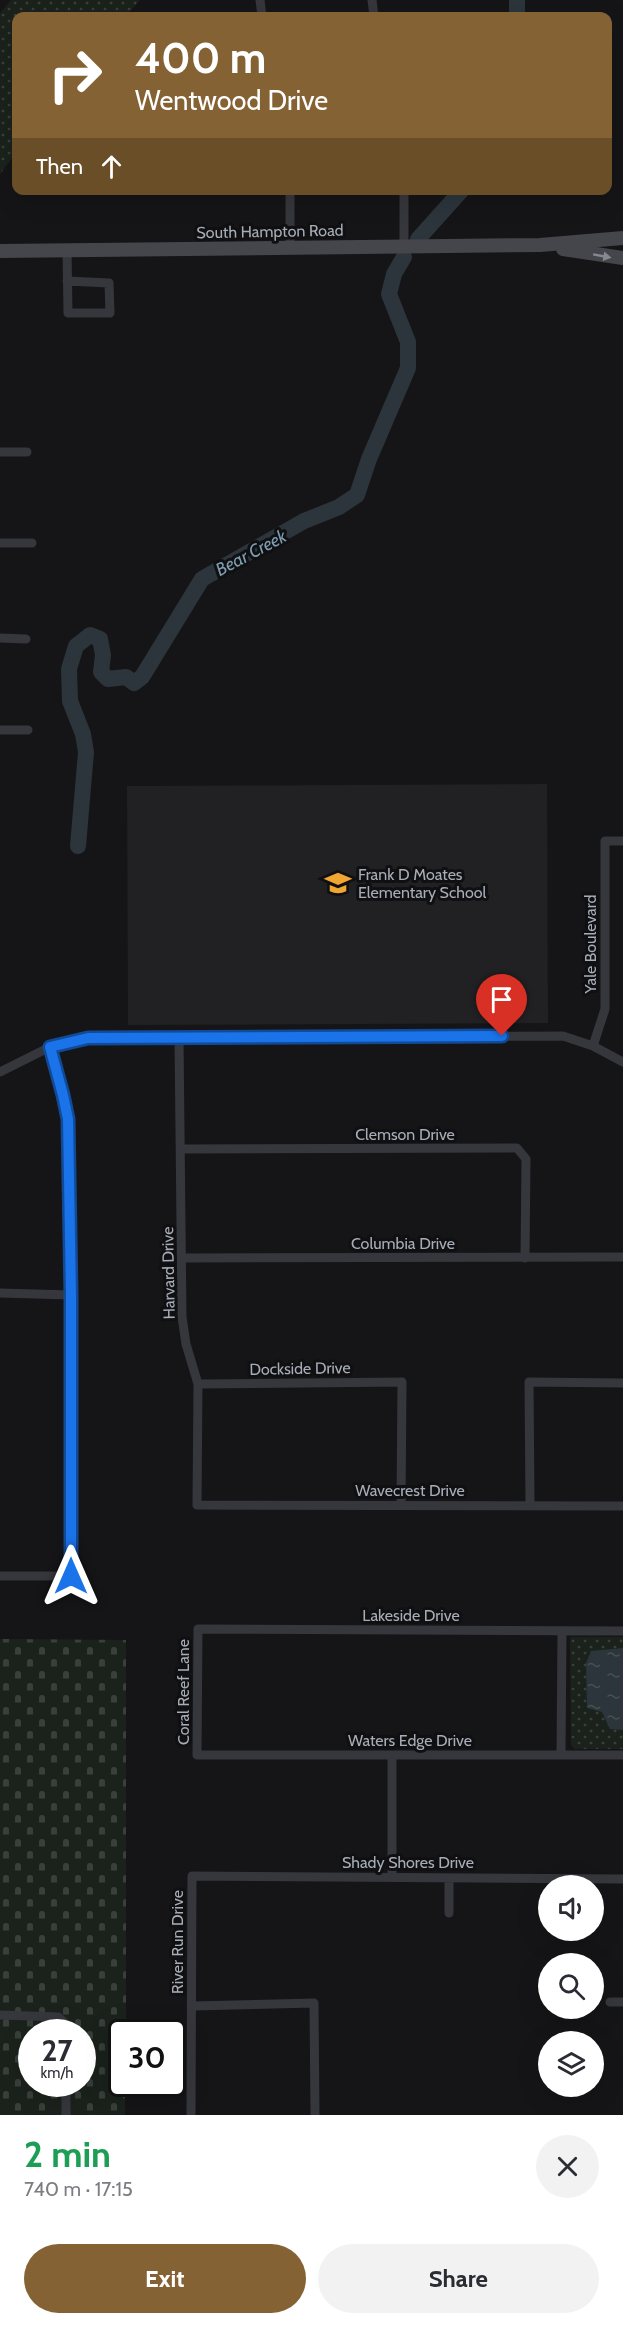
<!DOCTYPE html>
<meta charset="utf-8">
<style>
:root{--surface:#fff;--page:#f2f2f3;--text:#2b2b33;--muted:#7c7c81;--accent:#856233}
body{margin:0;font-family:Cabin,sans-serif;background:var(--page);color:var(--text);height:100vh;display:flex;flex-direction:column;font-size:22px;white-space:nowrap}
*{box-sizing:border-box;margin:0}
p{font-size:20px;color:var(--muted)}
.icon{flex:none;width:33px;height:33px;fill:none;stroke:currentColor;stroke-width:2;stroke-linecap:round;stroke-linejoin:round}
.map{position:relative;height:2115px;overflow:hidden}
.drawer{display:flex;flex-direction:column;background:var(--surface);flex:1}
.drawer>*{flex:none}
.guide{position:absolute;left:12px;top:12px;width:600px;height:183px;border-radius:12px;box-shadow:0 6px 24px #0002;background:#856233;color:#fff;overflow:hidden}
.buttons{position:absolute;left:538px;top:1875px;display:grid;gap:12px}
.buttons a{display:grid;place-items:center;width:66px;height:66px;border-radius:50%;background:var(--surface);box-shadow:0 6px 24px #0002;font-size:30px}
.speed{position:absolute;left:18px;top:2019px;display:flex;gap:12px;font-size:30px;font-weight:700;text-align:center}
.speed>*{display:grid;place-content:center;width:78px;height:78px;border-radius:50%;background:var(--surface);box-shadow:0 6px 24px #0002;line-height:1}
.speed small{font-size:15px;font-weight:400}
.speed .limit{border:3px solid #111;border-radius:9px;background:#fff;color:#111}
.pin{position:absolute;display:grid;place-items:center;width:51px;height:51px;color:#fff;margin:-62px -26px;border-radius:50% 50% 50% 0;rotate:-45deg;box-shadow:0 0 6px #0007}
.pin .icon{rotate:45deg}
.me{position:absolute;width:66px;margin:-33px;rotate:0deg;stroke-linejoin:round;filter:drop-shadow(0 0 4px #0008)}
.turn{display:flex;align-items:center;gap:21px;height:126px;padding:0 24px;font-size:27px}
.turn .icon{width:78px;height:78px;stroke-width:2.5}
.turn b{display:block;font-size:42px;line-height:51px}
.then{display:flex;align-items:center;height:57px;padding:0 24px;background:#0003;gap:12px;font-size:22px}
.round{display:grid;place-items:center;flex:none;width:63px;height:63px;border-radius:32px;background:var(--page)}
.overview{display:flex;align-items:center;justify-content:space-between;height:102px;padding:0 24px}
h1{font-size:36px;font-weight:700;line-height:45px;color:#1e9e55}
.action{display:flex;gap:12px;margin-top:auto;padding:12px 24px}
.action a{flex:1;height:69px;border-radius:36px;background:var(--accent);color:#fff;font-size:24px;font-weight:700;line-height:69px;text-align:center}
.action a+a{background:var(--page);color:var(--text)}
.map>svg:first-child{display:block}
.built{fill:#212124}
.grass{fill:url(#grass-dots)}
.cemetery{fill:url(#cemetery-stones);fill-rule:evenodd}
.water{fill:url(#water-ripples)}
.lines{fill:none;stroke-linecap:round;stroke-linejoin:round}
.river{stroke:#2b353b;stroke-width:16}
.street{stroke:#36373c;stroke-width:9}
.secondary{stroke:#44464c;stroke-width:14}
.oneway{fill:#848992}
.route-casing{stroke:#114b97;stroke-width:15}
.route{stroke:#1a73e8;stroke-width:10}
.labels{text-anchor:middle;stroke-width:6;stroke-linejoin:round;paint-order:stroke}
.street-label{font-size:16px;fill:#a7adb7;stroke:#101012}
.poi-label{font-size:16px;fill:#a7adb7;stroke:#101012;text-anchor:start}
.water-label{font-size:18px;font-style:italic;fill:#7e9db2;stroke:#101012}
</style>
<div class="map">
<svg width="623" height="2115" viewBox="0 0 623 2115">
<defs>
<pattern id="grass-dots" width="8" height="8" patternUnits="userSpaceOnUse" patternTransform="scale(1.5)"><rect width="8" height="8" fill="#1b221c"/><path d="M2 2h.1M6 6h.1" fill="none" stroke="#393f3b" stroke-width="1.8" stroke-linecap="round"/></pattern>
<pattern id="cemetery-stones" width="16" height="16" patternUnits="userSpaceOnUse" patternTransform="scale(1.5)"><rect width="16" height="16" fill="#1b221c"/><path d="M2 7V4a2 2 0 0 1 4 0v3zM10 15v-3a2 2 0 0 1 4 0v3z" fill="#393f3b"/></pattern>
<pattern id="water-ripples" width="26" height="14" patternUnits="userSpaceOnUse" patternTransform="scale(1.5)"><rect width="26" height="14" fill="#2b353b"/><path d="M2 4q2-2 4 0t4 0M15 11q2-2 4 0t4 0" fill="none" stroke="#475055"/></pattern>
</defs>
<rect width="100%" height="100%" fill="#151517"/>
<path class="built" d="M 547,784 L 548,1023 L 128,1025 L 127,786 Z"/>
<path class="grass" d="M 11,0 L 140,0 L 126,16 L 16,16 L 16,153 L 0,174 L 0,13 Z
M 570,1637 L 623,1637 L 623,1749 L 575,1749 L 571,1745 Z"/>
<path class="cemetery" d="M 0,1639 L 126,1640 L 126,2032 L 122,2032 L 122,2084 L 125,2084 L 125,2115 L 0,2115 ZM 32,2032 L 82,2032 L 82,2084 L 32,2084 Z"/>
<path class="water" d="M 623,1648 L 623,1730 L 610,1729 L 602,1712 L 587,1708 L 586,1663 L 591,1651 Z"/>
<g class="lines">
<path class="river" d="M 517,0 L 517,16
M 418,239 L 462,190
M 78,846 L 86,752 L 83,734 L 70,701 L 69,669 L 76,646 L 90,635 L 100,639 L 103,655 L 101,672 L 108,679 L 126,677 L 134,683 L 142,677 L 202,579 L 304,521 L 339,507 L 357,495 L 369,459 L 408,368 L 408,342 L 389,294 L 394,274 L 404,257"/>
<path class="street" d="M 260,0 L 262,16
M 372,0 L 374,16
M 290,190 L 290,247
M 404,190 L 404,246
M 67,250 L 68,313 L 110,313 L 109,283 L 67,281
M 0,452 L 27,452
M 0,543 L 32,543
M 0,638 L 26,639
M 0,730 L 28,730
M 179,1038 L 182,1317 L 186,1344 L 198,1384 L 197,1505 L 623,1506
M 593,1046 L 605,1009 L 605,841 L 623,841
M 0,1072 L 50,1047 L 88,1038 L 563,1036 L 593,1046 L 623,1062
M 181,1149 L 517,1148 L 526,1159 L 525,1258
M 183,1258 L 623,1257
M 0,1293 L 71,1295
M 198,1384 L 402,1382 L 401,1505
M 530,1505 L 529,1382 L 623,1383
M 0,1576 L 71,1576 L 71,1295 L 68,1119 L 50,1047
M 623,1631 L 198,1629 L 197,1755 L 623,1755
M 392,1755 L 392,1877
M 561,1755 L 562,1631
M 449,1913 L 449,1878
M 610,2002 L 623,2002
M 192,2006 L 314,2003 L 315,2115
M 0,2015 L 58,2017 L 66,2024 L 66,2032
M 66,2084 L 66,2115
M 191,2115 L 192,1876 L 623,1879"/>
<path class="secondary" d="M 563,249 L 623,258
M 0,251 L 540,245 L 623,238"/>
</g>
<defs><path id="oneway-solid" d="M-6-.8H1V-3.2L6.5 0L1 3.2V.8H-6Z" transform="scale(1.5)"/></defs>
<use class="oneway" href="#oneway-solid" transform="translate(602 256) rotate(10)"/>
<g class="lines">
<g class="route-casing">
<path id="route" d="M 71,1576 L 71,1295 L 68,1119 L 63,1095 L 50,1047 L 88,1038 L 502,1036"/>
</g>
<use href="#route" class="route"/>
</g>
<defs>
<g id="school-bare" transform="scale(2.07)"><path d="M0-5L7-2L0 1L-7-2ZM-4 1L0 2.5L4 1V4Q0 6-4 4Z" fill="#f2a632" stroke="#101012" stroke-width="2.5" paint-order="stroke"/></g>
</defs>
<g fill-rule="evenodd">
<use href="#school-bare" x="338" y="883"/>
</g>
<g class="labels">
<g class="street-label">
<text transform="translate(270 231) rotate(-1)" y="6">South Hampton Road</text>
<text transform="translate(590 944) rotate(-90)" y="6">Yale Boulevard</text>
<text x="405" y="1140">Clemson Drive</text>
<text x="403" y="1249">Columbia Drive</text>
<text transform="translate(168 1273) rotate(-91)" y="6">Harvard Drive</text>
<text transform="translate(300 1368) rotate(-1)" y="6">Dockside Drive</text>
<text x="410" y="1496">Wavecrest Drive</text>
<text x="411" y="1621">Lakeside Drive</text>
<text transform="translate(183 1692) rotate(-90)" y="6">Coral Reef Lane</text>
<text x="410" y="1746">Waters Edge Drive</text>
<text x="408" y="1868">Shady Shores Drive</text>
<text transform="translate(177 1942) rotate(-90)" y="6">River Run Drive</text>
</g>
<g class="poi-label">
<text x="358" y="880">Frank D Moates<tspan x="358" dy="18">Elementary School</tspan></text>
</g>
<g class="water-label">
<text transform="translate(251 553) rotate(-28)" y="6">Bear Creek</text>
</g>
</g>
</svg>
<div class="buttons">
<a><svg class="icon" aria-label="sound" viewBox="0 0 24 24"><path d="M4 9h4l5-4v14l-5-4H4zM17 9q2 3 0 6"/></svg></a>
<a><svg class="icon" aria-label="search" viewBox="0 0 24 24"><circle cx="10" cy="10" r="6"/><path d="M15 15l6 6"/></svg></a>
<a><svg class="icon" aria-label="layers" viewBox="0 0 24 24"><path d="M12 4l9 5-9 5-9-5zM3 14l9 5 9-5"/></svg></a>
</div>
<div class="speed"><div>27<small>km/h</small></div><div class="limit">30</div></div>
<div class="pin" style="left:502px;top:1036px;background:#d93025"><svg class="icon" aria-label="arrive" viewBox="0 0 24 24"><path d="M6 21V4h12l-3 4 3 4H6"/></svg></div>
<svg class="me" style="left:71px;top:1576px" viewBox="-20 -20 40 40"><path d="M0-17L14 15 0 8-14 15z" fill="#1a73e8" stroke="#fff" stroke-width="4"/></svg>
<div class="guide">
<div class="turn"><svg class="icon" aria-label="right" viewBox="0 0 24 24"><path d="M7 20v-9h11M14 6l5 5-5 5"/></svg><div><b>400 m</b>Wentwood Drive</div></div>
<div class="then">Then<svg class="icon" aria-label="ahead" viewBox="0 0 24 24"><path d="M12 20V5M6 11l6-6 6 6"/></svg></div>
</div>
</div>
<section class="drawer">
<div class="overview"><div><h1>2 min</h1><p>740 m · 17:15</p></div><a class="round"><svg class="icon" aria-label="close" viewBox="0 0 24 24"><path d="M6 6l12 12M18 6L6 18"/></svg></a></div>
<div class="action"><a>Exit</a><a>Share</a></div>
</section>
